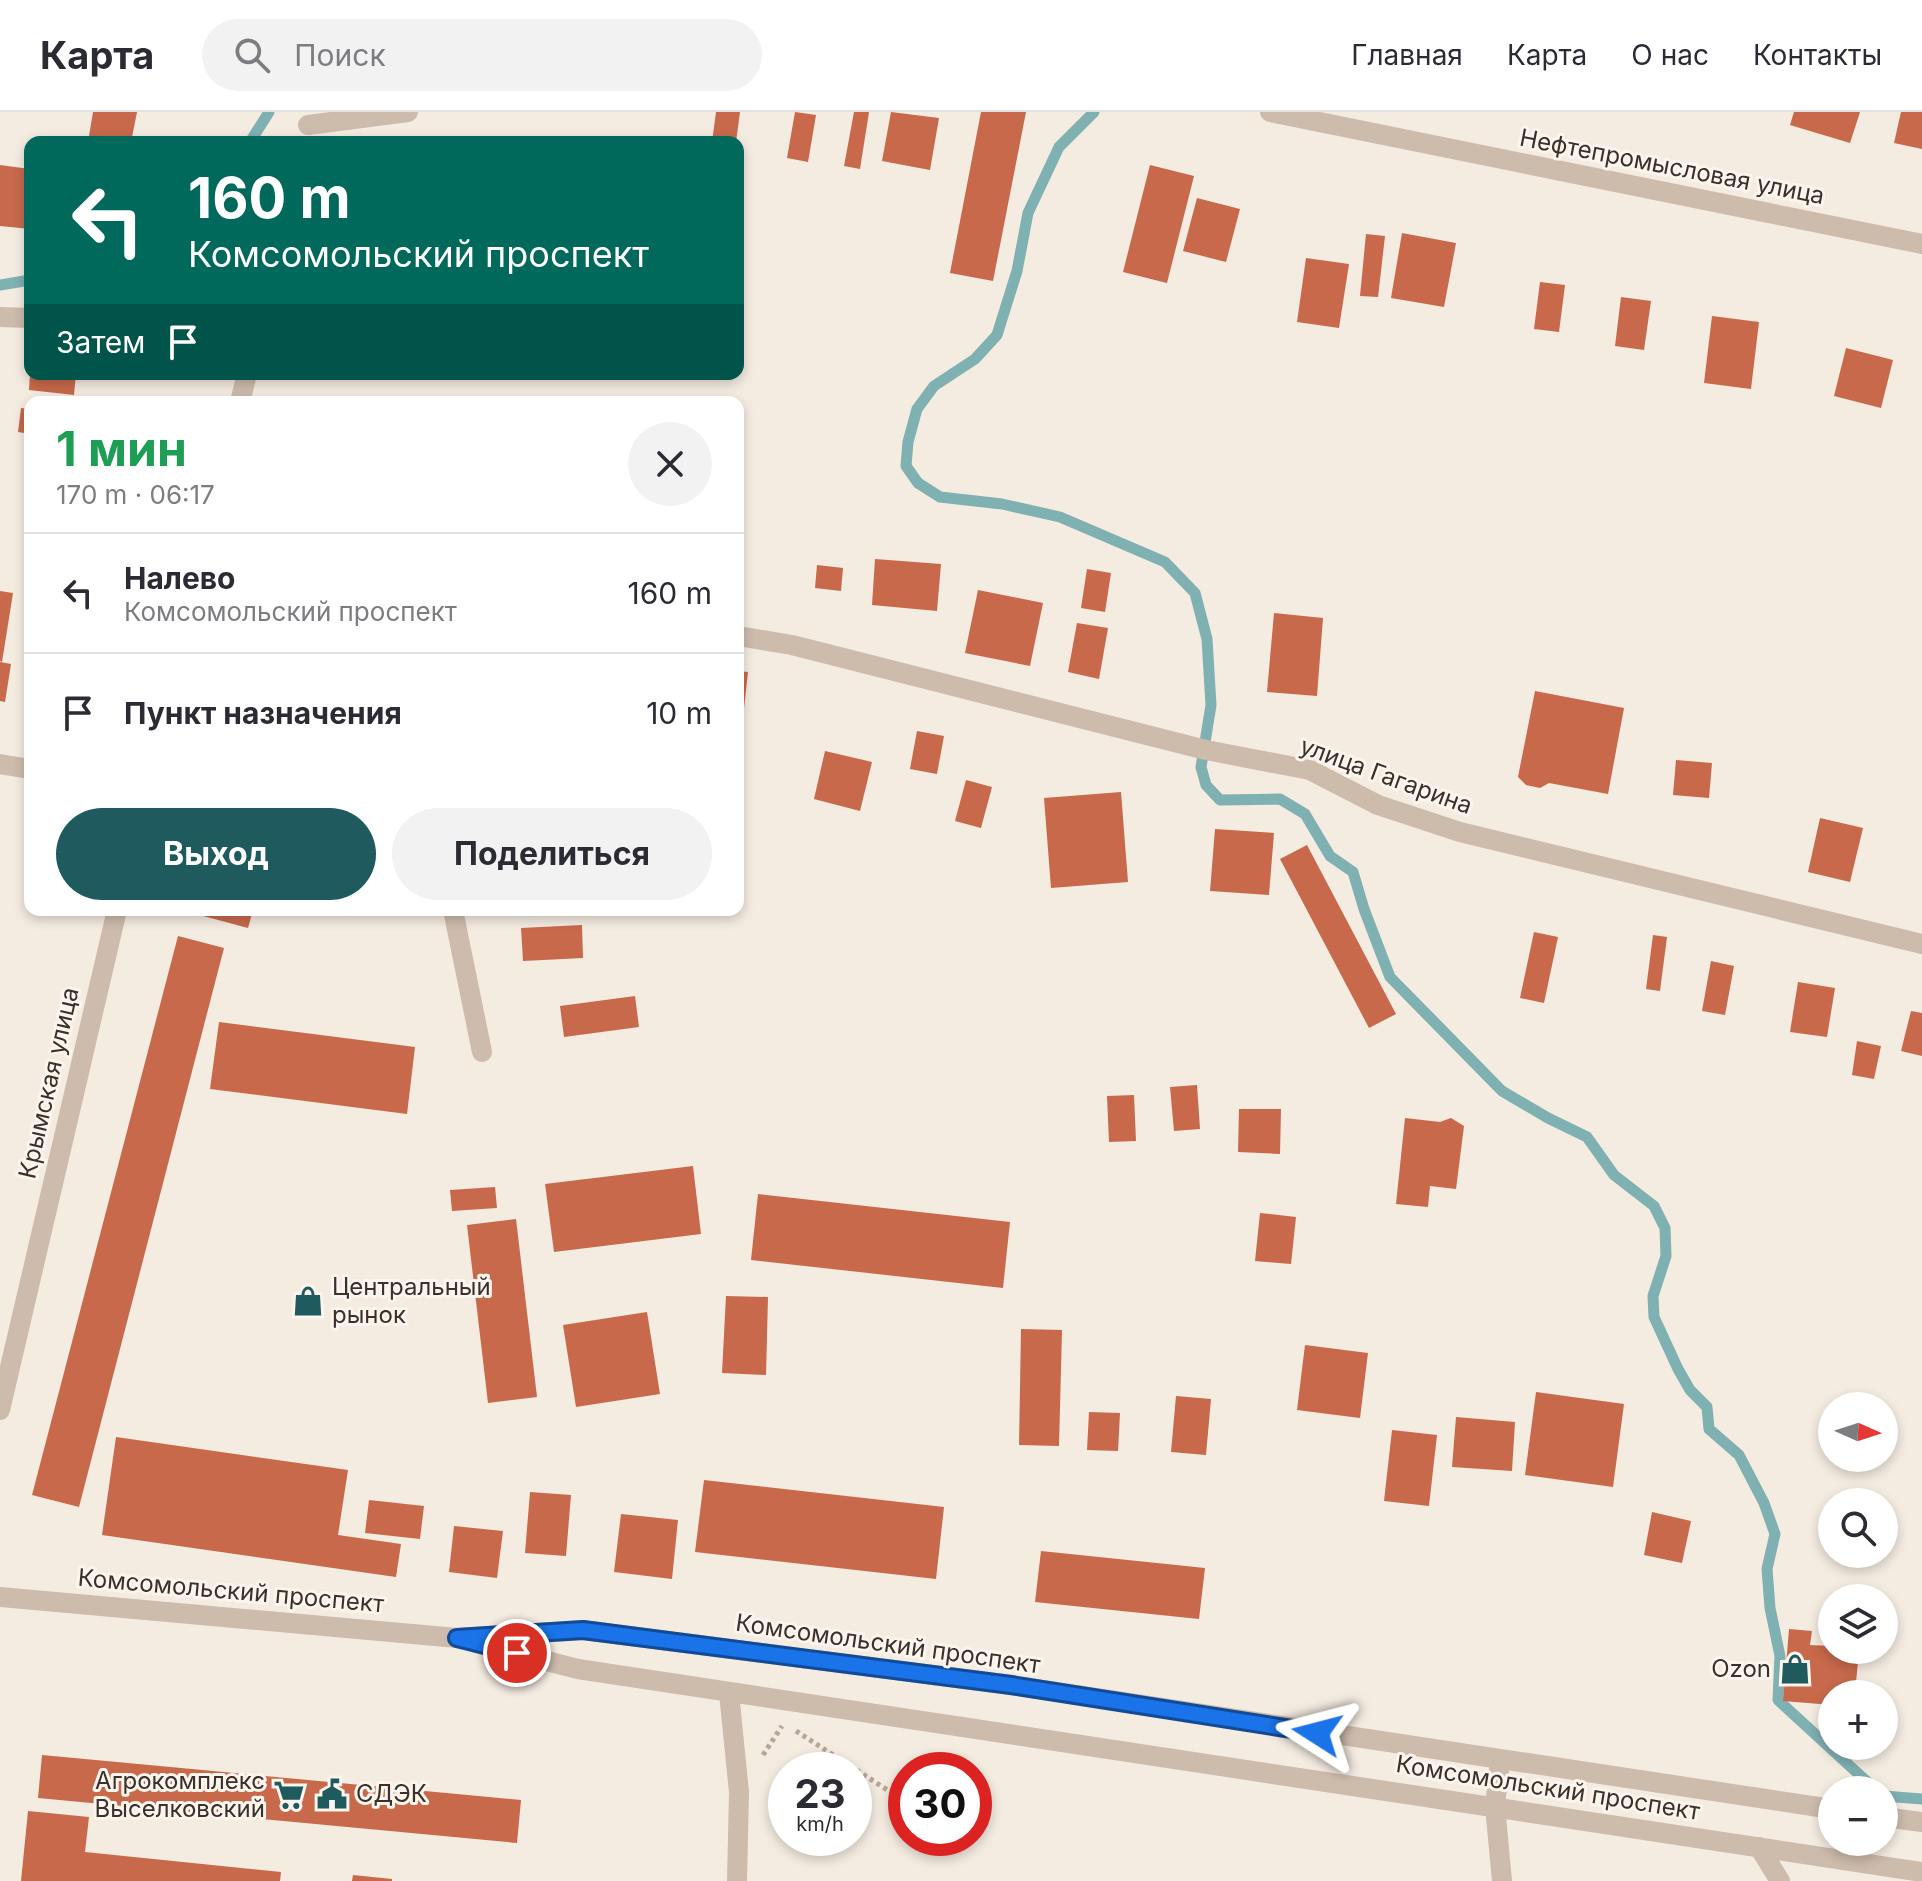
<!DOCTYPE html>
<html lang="ru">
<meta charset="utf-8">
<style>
:root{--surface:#fff;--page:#f2f2f3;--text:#2b2b33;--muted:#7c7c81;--line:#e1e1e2;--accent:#1f5a5e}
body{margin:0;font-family:Inter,sans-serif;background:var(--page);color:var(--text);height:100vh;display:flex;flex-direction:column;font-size:30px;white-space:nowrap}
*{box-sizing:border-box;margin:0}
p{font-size:26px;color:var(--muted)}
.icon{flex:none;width:44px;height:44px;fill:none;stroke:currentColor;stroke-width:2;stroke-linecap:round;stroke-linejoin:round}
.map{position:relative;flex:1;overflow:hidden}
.drawer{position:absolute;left:24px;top:284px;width:720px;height:520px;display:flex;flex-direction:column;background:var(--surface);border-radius:16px;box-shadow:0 4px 12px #0003}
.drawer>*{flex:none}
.hud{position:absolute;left:24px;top:24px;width:720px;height:244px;border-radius:16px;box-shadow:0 4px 12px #0003;background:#00695c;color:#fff;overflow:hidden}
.needle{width:52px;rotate:93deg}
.tools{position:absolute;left:1818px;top:1280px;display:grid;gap:16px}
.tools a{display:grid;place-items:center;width:80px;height:80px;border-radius:50%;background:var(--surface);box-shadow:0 4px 12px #0003;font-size:40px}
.speed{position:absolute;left:768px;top:1640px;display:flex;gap:16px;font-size:40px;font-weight:700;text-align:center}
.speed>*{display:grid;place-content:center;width:104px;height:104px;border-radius:50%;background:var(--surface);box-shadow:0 4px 12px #0003;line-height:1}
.speed small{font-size:20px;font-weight:400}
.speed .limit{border:12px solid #d22;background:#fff;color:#111}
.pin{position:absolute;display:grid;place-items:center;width:68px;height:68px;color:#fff;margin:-34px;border:4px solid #fff;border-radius:50%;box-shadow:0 2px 8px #0007}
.me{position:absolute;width:88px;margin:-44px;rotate:279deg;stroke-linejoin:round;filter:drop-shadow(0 0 6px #0008)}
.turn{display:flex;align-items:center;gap:28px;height:168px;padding:0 32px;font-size:36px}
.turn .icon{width:104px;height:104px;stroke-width:2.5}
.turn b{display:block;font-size:56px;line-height:68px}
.then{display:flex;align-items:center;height:76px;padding:0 32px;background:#0003;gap:16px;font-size:30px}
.round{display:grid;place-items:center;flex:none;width:84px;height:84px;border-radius:42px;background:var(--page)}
.overview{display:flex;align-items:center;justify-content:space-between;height:136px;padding:0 32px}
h1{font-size:48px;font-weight:700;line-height:60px;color:#1e9e55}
.cta{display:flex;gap:16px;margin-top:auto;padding:16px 32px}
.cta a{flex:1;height:92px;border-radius:48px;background:var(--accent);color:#fff;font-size:32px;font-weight:700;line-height:92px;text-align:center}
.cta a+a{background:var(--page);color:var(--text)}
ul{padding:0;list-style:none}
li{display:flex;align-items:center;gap:24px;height:120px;padding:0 32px;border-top:2px solid var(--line)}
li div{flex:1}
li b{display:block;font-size:30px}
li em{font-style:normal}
header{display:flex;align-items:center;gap:48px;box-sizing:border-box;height:112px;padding:0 40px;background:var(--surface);border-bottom:2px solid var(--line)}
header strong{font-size:38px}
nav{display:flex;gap:44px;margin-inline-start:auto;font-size:28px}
.search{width:560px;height:72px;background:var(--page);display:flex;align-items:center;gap:20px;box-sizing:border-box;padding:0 28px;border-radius:44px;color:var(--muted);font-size:30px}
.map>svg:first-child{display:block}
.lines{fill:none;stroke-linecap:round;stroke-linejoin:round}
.stream{stroke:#7fb0b2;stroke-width:11}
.building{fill:#c8694b}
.path{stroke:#b9a596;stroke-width:5;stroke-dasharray:4 4;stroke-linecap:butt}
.service{stroke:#cdbbac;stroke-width:20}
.minor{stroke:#cdbbac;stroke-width:20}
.route-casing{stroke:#114b97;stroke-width:20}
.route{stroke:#1a73e8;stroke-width:14}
.labels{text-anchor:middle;stroke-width:6;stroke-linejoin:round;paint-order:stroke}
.street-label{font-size:24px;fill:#3b302b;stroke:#fbf5ee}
.poi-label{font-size:24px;fill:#3b302b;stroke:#fbf5ee;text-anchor:start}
</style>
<header>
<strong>Карта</strong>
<div class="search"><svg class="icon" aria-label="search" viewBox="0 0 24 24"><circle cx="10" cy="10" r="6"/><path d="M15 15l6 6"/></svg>Поиск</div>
<nav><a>Главная</a><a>Карта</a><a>О нас</a><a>Контакты</a></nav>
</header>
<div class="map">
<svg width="1922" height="1769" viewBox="0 0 1922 1769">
<rect width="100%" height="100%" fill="#f4ebe1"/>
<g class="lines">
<path class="stream" d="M 1094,0 L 1059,35 L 1028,101 L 1017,159 L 997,223 L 975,247 L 934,274 L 917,297 L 908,330 L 906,354 L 918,371 L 940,385 L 1002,392 L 1060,405 L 1165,450 L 1195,481 L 1207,527 L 1211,593 L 1201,655 L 1206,673 L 1220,688 L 1280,687 L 1305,702 L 1330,744 L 1353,760 L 1364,797 L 1390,865 L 1502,979 L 1548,1006 L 1587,1025 L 1614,1063 L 1654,1094 L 1665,1116 L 1666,1144 L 1653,1184 L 1654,1205 L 1678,1257 L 1690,1278 L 1707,1295 L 1709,1317 L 1739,1343 L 1764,1391 L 1775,1422 L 1767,1457 L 1770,1496 L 1780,1544 L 1778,1588 L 1876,1678
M 250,30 L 269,0
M 0,173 L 30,168
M 1884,1684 L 1922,1687"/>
</g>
<path class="building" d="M 93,0 L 137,0 L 131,30 L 88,30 Z
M 716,0 L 740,0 L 736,30 L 712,30 Z
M 795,0 L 816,3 L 808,50 L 787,46 Z
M 854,0 L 869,0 L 860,57 L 844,54 Z
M 891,0 L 939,6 L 930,58 L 882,49 Z
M 981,0 L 1026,0 L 993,169 L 950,161 Z
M 1794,0 L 1860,0 L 1850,31 L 1790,13 Z
M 1901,0 L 1922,0 L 1922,37 L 1894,31 Z
M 0,53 L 30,57 L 30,117 L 0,114 Z
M 1150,53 L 1194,64 L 1167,171 L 1123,160 Z
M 1197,86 L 1240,97 L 1226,150 L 1183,139 Z
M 1402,121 L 1456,131 L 1444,195 L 1391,186 Z
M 1366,122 L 1385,124 L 1378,185 L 1360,184 Z
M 1306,146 L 1349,152 L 1339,216 L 1297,210 Z
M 1540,170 L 1565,173 L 1559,220 L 1534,217 Z
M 1621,185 L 1651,189 L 1644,238 L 1615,234 Z
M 1712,204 L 1759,210 L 1751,277 L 1704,271 Z
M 1846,236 L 1893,248 L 1881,296 L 1834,284 Z
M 30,262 L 76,262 L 74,283 L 29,278 Z
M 429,262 L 483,262 L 483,266 L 428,265 Z
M 21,296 L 30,297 L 30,322 L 18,320 Z
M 875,447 L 941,452 L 937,499 L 872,493 Z
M 817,453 L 843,456 L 841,479 L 815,476 Z
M 1087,457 L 1111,461 L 1105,500 L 1081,496 Z
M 978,478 L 1043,491 L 1030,554 L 965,541 Z
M 0,479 L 13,481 L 2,550 L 0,549 Z
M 1274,501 L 1323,506 L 1317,584 L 1267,580 Z
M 1077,511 L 1108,516 L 1099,567 L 1068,560 Z
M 0,550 L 11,552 L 5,590 L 0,589 Z
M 738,559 L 748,560 L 740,633 L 738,632 Z
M 1535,579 L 1624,596 L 1608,682 L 1549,671 L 1540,676 L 1526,673 L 1518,665 Z
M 917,619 L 944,624 L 937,662 L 910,657 Z
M 825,639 L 872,650 L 860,699 L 814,687 Z
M 1676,648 L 1712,651 L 1709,686 L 1673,683 Z
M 966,668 L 992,675 L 981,716 L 955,709 Z
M 1121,680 L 1128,770 L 1051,776 L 1044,686 Z
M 1820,706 L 1863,716 L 1850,770 L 1808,760 Z
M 1215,717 L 1274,721 L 1269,783 L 1210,779 Z
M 1307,733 L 1396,902 L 1369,916 L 1280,747 Z
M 193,798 L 253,798 L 248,816 L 192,801 Z
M 582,813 L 583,846 L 523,849 L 521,816 Z
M 1534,820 L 1558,825 L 1544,891 L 1520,886 Z
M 1653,823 L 1667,825 L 1660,879 L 1646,877 Z
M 178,824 L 224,836 L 79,1395 L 32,1383 Z
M 1711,849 L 1734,854 L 1725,903 L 1702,899 Z
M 1798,870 L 1835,876 L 1827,925 L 1790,920 Z
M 635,884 L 639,915 L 564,925 L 560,894 Z
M 1911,899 L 1922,901 L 1922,944 L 1901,939 Z
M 219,910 L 415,935 L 407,1002 L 210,977 Z
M 1857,929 L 1881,934 L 1874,967 L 1852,963 Z
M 1197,973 L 1200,1017 L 1174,1019 L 1170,975 Z
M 1134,983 L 1136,1029 L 1109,1030 L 1107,984 Z
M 1239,997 L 1281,997 L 1280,1042 L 1238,1040 Z
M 1405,1006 L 1440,1010 L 1451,1006 L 1464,1014 L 1456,1077 L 1430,1074 L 1428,1095 L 1396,1092 Z
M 693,1054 L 701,1122 L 554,1140 L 545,1072 Z
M 495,1075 L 497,1096 L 452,1099 L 450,1078 Z
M 758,1082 L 1010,1110 L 1003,1176 L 751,1148 Z
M 1260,1101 L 1296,1105 L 1291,1152 L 1255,1149 Z
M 516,1107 L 537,1285 L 488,1291 L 467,1113 Z
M 726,1184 L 768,1185 L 766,1263 L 722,1261 Z
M 647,1200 L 660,1282 L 576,1295 L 563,1213 Z
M 1021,1217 L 1062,1218 L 1059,1334 L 1019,1333 Z
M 1305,1233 L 1368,1241 L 1360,1306 L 1297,1298 Z
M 1536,1280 L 1624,1292 L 1613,1375 L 1525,1363 Z
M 1176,1284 L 1211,1287 L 1206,1343 L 1171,1340 Z
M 1089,1300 L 1120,1301 L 1118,1339 L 1087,1338 Z
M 1456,1305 L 1515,1310 L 1512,1359 L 1452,1355 Z
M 1392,1318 L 1437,1323 L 1429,1394 L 1384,1389 Z
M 116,1325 L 348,1358 L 338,1423 L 401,1432 L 396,1465 L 102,1423 Z
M 704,1368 L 944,1395 L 936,1467 L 695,1440 Z
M 530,1380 L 571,1383 L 566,1444 L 525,1441 Z
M 369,1388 L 424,1394 L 420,1427 L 365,1421 Z
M 1652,1400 L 1691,1409 L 1682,1451 L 1644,1443 Z
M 621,1402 L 678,1408 L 672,1467 L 614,1460 Z
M 454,1414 L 503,1419 L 497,1466 L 449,1460 Z
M 1041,1439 L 1205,1456 L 1199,1507 L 1035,1490 Z
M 1789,1517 L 1812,1519 L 1810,1533 L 1832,1534 L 1832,1538 L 1859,1538 L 1855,1582 L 1832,1582 L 1832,1593 L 1783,1589 Z
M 42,1643 L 521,1688 L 517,1731 L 38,1686 Z
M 28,1699 L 89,1705 L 85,1740 L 281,1760 L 280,1769 L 21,1769 Z
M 353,1763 L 392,1767 L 392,1769 L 352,1769 Z"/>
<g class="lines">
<path class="path" d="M 796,1619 L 906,1690
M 763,1643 L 782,1614"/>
<path class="service" d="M 0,652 L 30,657
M 453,798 L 482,940
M 1759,1735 L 1780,1769"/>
<path class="minor" d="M 1270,0 L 1922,132
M 308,13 L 408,0
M 0,205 L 30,206
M 240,290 L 247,262
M 738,524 L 792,533 L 1206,638 L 1310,658 L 1378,693 L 1460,720 L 1922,832
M 0,1298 L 117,798
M 0,1485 L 457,1526 L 583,1518 L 1011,1573 L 1832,1697
M 476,1531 L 578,1557 L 1922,1760
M 729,1581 L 739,1680 L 737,1769
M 1500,1649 L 1495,1694 L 1502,1769
M 1884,1705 L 1922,1710"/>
</g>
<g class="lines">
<g class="route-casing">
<path id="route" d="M 517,1541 L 457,1526 L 583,1518 L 1011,1573 L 1317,1621"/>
</g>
<use href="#route" class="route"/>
</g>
<defs>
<g id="shop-bare" transform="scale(2.4)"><path d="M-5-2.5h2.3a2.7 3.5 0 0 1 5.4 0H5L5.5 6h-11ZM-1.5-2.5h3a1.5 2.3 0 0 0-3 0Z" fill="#1f5a5e" stroke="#fbf5ee" stroke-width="2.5" paint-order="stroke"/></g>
<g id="civic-bare" transform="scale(2.4)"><path d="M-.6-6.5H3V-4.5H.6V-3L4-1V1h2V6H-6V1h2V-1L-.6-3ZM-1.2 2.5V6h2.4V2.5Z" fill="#1f5a5e" stroke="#fbf5ee" stroke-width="2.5" paint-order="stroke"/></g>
<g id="supermarket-bare" transform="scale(2.4)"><path d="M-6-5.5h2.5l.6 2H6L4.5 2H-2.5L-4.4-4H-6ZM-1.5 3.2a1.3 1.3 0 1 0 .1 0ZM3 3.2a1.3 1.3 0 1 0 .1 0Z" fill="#1f5a5e" stroke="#fbf5ee" stroke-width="2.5" paint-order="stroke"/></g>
</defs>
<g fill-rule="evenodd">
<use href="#shop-bare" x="308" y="1189"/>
<use href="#shop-bare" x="1795" y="1557"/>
<use href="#civic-bare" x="332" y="1682"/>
<use href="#supermarket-bare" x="289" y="1683"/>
</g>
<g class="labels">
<g class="street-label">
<text transform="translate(1672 55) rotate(11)" y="8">Нефтепромысловая улица</text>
<text transform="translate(1386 664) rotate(20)" y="8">улица Гагарина</text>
<text transform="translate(49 971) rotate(-77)" y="8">Крымская улица</text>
<text transform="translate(231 1479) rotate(5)" y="8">Комсомольский проспект</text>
<text transform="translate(888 1532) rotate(8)" y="8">Комсомольский проспект</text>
<text transform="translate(1548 1676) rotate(9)" y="8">Комсомольский проспект</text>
</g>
<g class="poi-label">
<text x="332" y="1183">Центральный<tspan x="332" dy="28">рынок</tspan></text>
<text x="1771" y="1565" text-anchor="end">Ozon</text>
<text x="265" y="1677" text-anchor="end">Агрокомплекс<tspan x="265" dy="28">Выселковский</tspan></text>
<text x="356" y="1690">СДЭК</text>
</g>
</g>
</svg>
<div class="tools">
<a><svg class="needle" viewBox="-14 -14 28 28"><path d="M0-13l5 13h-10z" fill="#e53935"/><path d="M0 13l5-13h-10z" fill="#7c7c81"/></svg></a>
<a><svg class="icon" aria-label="search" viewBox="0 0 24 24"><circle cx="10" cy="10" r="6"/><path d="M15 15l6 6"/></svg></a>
<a><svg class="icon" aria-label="layers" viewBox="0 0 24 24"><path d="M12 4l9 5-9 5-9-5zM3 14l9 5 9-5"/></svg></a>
<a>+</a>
<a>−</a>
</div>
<div class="speed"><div>23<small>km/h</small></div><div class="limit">30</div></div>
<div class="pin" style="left:517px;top:1541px;background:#d93025"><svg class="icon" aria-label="arrive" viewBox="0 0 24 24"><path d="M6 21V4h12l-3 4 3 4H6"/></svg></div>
<svg class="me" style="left:1317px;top:1621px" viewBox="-20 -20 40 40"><path d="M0-17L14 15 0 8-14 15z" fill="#1a73e8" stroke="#fff" stroke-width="4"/></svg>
<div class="hud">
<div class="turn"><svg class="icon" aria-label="left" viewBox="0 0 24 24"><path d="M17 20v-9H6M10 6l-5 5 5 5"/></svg><div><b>160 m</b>Комсомольский проспект</div></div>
<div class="then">Затем<svg class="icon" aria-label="arrive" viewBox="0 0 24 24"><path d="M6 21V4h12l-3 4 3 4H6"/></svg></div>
</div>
<section class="drawer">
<div class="overview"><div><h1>1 мин</h1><p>170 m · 06:17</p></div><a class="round"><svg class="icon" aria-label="close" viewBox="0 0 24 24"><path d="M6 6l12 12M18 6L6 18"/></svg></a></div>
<ul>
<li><svg class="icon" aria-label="left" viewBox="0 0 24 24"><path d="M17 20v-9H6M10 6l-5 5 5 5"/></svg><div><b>Налево</b><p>Комсомольский проспект</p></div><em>160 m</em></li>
<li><svg class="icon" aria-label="arrive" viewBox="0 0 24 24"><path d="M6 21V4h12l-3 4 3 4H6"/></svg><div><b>Пункт назначения</b></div><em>10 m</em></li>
</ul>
<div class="cta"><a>Выход</a><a>Поделиться</a></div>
</section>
</div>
